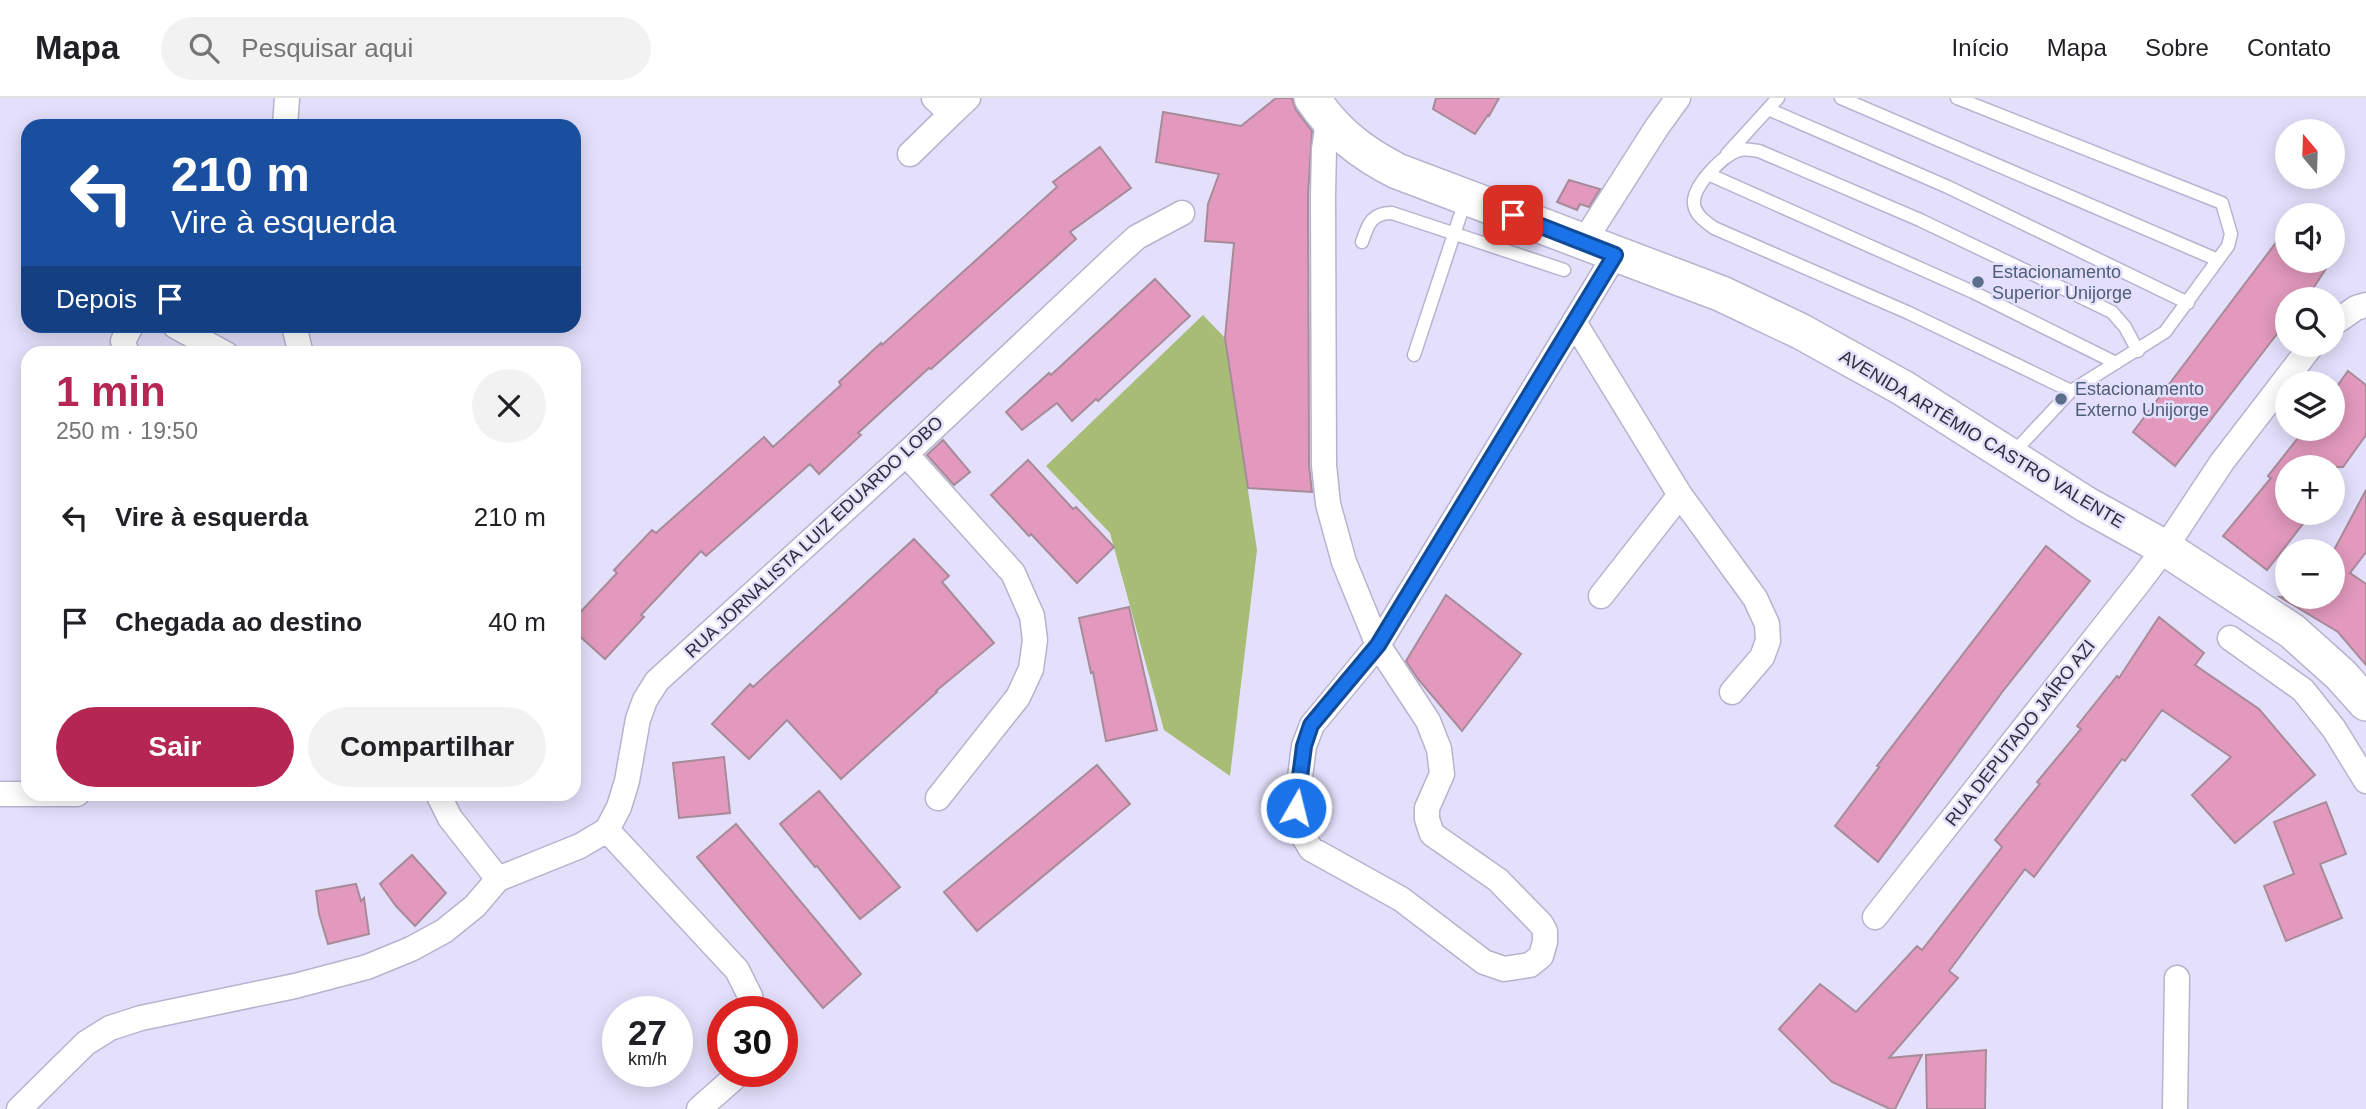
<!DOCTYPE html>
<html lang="pt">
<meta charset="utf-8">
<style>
:root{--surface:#fff;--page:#f2f2f2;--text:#202124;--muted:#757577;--line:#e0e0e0;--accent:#b62652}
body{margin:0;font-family:Arial,sans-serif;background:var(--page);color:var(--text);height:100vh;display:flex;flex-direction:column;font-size:26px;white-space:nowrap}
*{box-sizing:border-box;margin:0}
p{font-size:23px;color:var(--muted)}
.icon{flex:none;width:38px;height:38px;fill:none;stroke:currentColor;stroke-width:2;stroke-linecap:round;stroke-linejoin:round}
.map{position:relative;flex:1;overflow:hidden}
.panel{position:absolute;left:21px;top:248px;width:560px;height:455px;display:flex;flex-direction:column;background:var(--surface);border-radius:21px;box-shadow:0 4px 18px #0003}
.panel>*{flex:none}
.guide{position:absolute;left:21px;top:21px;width:560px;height:214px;border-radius:21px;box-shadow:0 4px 18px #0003;background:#1a4fa0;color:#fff;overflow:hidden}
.needle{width:46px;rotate:341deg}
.tools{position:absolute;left:2275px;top:21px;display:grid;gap:14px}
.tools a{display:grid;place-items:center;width:70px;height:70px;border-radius:50%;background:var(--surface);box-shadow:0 4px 18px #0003;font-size:35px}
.speed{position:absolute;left:602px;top:898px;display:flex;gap:14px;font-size:35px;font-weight:700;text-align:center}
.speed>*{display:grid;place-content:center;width:91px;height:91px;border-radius:50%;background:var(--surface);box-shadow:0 4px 18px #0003;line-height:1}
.speed small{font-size:18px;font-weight:400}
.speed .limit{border:10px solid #d22;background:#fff;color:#111}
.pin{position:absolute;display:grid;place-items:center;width:60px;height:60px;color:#fff;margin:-30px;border-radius:14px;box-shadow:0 4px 10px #0006}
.me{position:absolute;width:77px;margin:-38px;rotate:8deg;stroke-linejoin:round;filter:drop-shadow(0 0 5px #0008)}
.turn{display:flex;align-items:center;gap:24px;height:147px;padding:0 35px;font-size:32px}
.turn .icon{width:91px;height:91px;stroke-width:2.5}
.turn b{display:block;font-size:49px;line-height:60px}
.then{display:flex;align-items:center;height:66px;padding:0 35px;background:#0003;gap:14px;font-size:26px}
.round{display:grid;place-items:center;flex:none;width:74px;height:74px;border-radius:37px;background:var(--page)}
.head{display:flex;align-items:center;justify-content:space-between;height:119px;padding:0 35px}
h1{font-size:42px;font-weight:700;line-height:52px;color:var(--accent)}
.action{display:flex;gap:14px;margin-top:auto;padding:14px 35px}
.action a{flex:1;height:80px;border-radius:42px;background:var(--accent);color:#fff;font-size:28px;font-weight:700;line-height:80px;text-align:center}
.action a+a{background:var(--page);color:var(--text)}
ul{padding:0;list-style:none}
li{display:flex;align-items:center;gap:21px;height:105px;padding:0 35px}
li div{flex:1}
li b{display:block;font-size:26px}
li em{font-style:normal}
header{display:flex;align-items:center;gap:42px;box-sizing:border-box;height:98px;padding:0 35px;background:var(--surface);border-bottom:2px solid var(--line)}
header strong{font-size:33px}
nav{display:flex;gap:38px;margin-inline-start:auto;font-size:24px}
.search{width:490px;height:63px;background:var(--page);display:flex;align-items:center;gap:18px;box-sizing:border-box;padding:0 24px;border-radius:38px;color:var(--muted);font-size:26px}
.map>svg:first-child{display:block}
.forest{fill:#a7bc74}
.building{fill:#e299bd;stroke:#a78b98;stroke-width:2}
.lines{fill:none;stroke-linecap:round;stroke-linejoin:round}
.service-casing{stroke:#b6b3ce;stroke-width:15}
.minor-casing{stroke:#b6b3ce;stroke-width:27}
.secondary-casing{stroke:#b6b3ce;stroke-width:38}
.service{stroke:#fff;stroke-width:12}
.minor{stroke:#fff;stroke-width:24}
.secondary{stroke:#fff;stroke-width:35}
.route-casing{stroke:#114b97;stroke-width:18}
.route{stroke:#1a73e8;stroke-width:12}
.service-dot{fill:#5c6f8a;stroke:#e4e0fc;stroke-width:2.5}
.labels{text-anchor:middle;stroke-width:5;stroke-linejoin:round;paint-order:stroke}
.service-label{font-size:18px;fill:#4e5e75;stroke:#e4e0fc;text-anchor:start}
.street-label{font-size:18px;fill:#2e2d38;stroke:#e4e0fc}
</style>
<header>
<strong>Mapa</strong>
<div class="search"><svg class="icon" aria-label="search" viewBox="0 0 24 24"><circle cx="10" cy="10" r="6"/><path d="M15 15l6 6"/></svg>Pesquisar aqui</div>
<nav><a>Início</a><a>Mapa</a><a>Sobre</a><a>Contato</a></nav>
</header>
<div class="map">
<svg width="2366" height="1011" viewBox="0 0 2366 1011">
<rect width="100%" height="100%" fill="#e4e0fc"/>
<path class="forest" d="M 1203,217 L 1225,240 L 1257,452 L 1230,678 L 1164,632 L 1110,435 L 1046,368 Z"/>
<path class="building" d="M 1276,0 L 1292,0 L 1296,12 L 1312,33 L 1308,97 L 1309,367 L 1312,394 L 1248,390 L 1225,240 L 1234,145 L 1205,143 L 1208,106 L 1219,76 L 1156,64 L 1163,14 L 1241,28 Z
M 1436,0 L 1499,0 L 1489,18 L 1488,17 L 1475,36 L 1433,11 Z
M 1100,49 L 1131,90 L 1070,134 L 1076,141 L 931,271 L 929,270 L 858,335 L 861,337 L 819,376 L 810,366 L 706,458 L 701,453 L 641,517 L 644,519 L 605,561 L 574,533 L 574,521 L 617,475 L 614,472 L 652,432 L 656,435 L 764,339 L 773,349 L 841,287 L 839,284 L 881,245 L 882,247 L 1057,89 L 1053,84 Z
M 1569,82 L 1600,91 L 1589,109 L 1580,106 L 1577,112 L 1557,104 Z
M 2287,130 L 2287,163 L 2331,163 L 2306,201 L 2287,201 L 2287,223 L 2175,368 L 2133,334 Z
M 1155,181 L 1190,218 L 1098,303 L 1096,301 L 1072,323 L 1057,305 L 1022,332 L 1006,314 L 1049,275 L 1051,277 Z
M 2348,273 L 2366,287 L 2366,337 L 2343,369 L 2287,369 L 2287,415 L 2297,415 L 2306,422 L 2267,472 L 2223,438 L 2271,380 L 2268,378 L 2305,331 L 2333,331 L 2333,294 Z
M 943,342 L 970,374 L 954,387 L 927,357 Z
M 1028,362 L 1073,411 L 1076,409 L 1114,449 L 1077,485 L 1031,436 L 1029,438 L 991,397 Z
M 2366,392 L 2366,454 L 2350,475 L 2366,486 L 2366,567 L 2338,534 L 2280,499 L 2333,499 L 2333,454 Z
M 914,441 L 949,478 L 942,484 L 994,545 L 936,593 L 937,594 L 841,681 L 787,622 L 749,661 L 712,626 L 750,586 L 753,589 Z
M 2046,448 L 2090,483 L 2003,593 L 1878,764 L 1835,728 L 1879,669 L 1877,668 Z
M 1446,497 L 1521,556 L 1462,633 L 1418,581 L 1406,563 Z
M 1129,509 L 1157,632 L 1106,643 L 1093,574 L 1091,575 L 1079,520 Z
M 2159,519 L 2204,555 L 2195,567 L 2259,611 L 2315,677 L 2235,745 L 2192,697 L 2231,659 L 2162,612 L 2125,663 L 2122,661 L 2034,779 L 2025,771 L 1949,873 L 1958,880 L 1889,960 L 1922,957 L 1895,1011 L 1890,1011 L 1832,984 L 1779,931 L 1820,886 L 1856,914 L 1917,848 L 1922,852 L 2002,749 L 1995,742 L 2040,686 L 2037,684 L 2081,631 L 2077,628 L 2117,578 L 2119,580 Z
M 724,659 L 730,715 L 679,720 L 673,665 Z
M 1097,667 L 1130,706 L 977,833 L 944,794 Z
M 819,693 L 900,789 L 860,821 L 817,768 L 815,769 L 780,726 Z
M 2326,704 L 2346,756 L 2320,766 L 2342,820 L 2286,843 L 2264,788 L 2294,776 L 2274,724 Z
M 736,726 L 861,876 L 823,910 L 697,759 Z
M 412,757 L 446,795 L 415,828 L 396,808 L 380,786 Z
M 356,786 L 361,803 L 364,800 L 369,836 L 328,846 L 319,816 L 316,793 Z
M 1986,952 L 1985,1011 L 1927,1011 L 1926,957 Z"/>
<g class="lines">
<g class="service-casing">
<path id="service" d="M 1841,0 L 2218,162
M 1957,0 L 2222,105 L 2231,136 L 2228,148 L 2165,234 L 2071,293 L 2013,355
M 1768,11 L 1948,89 L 2188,205
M 1727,56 L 1778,0
M 1712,72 L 1708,76 L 1973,194 L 2116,265
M 1362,144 C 1368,127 1371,115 1392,115 L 1564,172
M 1414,257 L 1465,103
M 2071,293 L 1909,215 L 1714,130 C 1706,124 1695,117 1694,106 C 1692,89 1722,58 1737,53 C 1744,50 1751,52 1759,53 L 1920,122 L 2112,214 L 2125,229 L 2138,253"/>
</g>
<g class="minor-casing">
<path id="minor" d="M 934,0 L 951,16 L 968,0
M 1328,24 L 1324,51 L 1323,97 L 1324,367 L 1328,406 L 1344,464 L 1378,547 L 1428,623 L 1439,651 L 1442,676 L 1427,710 L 1427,721 L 1432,736 L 1498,782 L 1541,826 L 1545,833 L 1545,844 L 1541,858 L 1530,867 L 1504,871 L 1484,864 L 1401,801 L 1311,751 L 1299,731 L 1296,710 L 1304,648 L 1312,627 L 1378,547 L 1615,157
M 285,28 L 287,0
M 910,56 L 951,16
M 1583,145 L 1657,29 L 1678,0
M 1574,224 L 1680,397 L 1755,500 L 1767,526 L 1768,543 L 1762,559 L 1732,594
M 2333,226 L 2356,210 L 2366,207
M 175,228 L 226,256
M 294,228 L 301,256
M 127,256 L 123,243 L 131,228
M 906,356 L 1013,475 L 1032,518 L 1035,542 L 1031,571 L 1018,599 L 938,700
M 1601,498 L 1680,397
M 2230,540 L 2303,592 L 2334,631 L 2366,683
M 0,696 L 77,696
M 438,696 L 450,720 L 498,781
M 607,732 L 737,872 L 750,898 L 753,914
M 1875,819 L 2140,483 L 2165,450 L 2222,364 L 2312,247
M 19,1011 L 86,945 L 110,930 L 141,920 L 295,888 L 367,869 L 411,851 L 444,833 L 475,808 L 498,781 L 580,748 L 607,732 L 619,709 L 627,683 L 638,621 L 645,602 L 657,583 L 906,356 L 1116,158 L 1137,139 L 1182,115
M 699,1011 L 733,981 L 738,973
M 2175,1011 L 2177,880"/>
</g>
<g class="secondary-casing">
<path id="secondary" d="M 1312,0 C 1335,34 1360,54 1397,73 L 1722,196 L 1800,233 L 1903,290 L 2087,407 L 2165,450 L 2292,533 L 2341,577 L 2366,605"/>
</g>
<use href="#service" class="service"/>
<use href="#minor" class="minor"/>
<use href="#secondary" class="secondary"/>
</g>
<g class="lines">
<g class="route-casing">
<path id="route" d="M 1296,710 L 1304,648 L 1311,627 L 1378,547 L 1615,157 L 1513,117"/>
</g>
<use href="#route" class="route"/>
</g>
<g class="service-dot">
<circle cx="1978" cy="184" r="7"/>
<circle cx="2061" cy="301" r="7"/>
</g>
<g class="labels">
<g class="service-label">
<text x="1992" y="180">Estacionamento<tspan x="1992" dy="21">Superior Unijorge</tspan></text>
<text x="2075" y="297">Estacionamento<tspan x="2075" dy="21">Externo Unijorge</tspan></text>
</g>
<g class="street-label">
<text transform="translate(1982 341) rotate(31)" y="6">AVENIDA ARTÊMIO CASTRO VALENTE</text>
<text transform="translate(814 439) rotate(-43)" y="6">RUA JORNALISTA LUIZ EDUARDO LOBO</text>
<text transform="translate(2020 635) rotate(-52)" y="6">RUA DEPUTADO JAÍRO AZI</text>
</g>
</g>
</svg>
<div class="tools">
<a><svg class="needle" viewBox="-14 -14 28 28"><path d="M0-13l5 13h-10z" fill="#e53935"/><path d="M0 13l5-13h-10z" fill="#757577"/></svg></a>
<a><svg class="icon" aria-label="sound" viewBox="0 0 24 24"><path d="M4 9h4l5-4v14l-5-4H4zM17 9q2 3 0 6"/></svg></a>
<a><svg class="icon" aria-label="search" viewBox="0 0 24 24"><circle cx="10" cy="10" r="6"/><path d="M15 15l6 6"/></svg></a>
<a><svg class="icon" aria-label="layers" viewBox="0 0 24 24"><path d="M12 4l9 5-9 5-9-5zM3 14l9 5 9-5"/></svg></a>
<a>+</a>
<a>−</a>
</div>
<div class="speed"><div>27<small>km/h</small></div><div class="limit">30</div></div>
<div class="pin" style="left:1513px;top:117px;background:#d93025"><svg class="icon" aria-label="arrive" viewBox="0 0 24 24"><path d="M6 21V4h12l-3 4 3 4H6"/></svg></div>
<svg class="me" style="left:1296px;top:710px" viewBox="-20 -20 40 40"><circle r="17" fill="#1a73e8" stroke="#fff" stroke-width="3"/><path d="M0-11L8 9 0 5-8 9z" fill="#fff"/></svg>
<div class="guide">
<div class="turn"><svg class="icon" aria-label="left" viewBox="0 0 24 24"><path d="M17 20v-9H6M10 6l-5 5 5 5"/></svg><div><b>210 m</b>Vire à esquerda</div></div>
<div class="then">Depois<svg class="icon" aria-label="arrive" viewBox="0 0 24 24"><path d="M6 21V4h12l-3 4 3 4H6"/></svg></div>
</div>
<section class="panel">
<div class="head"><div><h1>1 min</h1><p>250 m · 19:50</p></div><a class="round"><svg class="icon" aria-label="close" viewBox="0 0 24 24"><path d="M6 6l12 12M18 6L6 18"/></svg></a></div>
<ul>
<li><svg class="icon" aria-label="left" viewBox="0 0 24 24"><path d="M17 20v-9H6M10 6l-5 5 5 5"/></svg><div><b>Vire à esquerda</b></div><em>210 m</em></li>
<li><svg class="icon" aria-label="arrive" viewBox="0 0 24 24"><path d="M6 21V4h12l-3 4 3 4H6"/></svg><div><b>Chegada ao destino</b></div><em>40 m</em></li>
</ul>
<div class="action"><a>Sair</a><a>Compartilhar</a></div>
</section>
</div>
